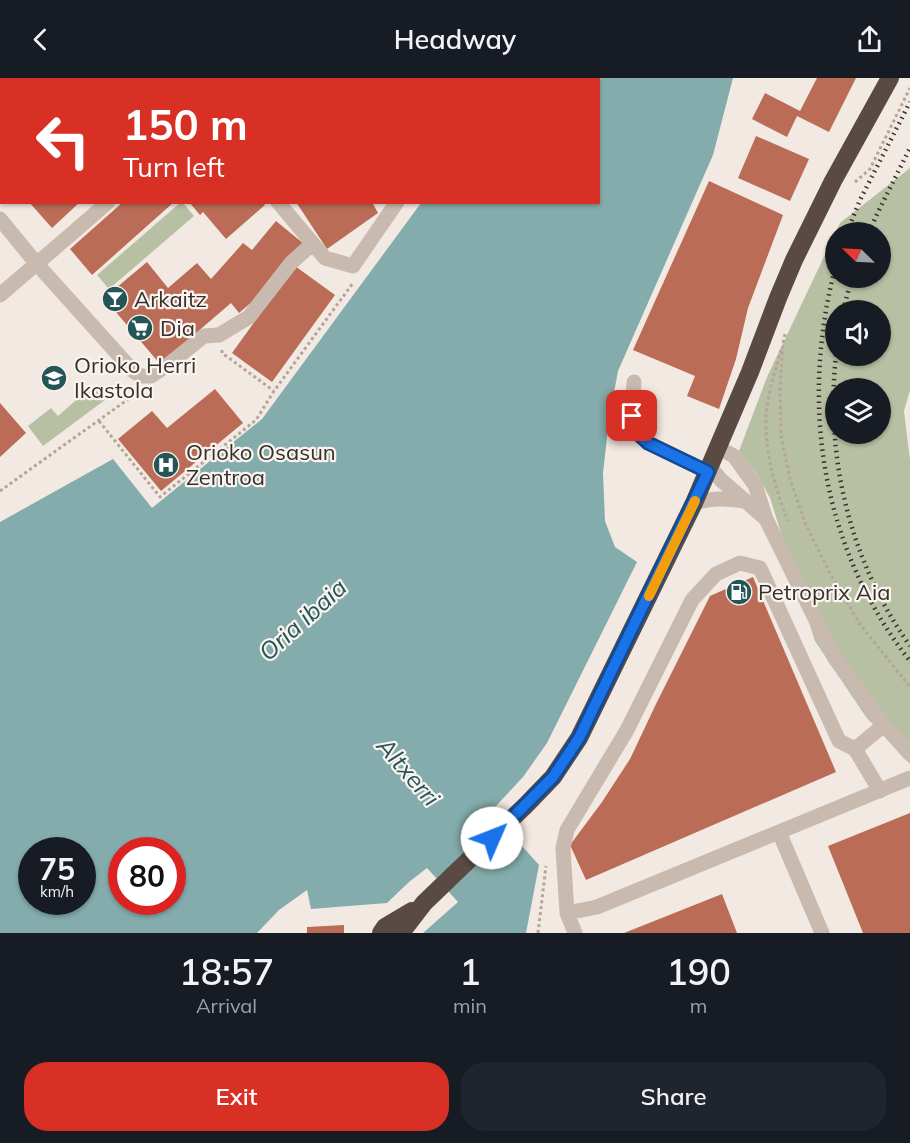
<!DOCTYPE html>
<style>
:root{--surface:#171b24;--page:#20242c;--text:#f1f3f6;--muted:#9ea1a6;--accent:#d93025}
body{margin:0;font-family:Mulish,sans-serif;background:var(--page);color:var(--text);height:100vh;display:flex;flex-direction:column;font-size:22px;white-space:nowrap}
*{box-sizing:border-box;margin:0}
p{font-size:20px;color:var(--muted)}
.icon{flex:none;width:33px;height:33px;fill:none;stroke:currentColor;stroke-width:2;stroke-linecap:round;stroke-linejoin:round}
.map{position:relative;height:855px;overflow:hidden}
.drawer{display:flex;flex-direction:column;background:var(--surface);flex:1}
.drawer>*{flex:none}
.guide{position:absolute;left:0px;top:0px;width:600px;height:126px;box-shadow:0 2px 4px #0004;background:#d93025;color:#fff;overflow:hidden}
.needle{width:39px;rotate:294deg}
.buttons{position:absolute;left:825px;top:144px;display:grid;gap:12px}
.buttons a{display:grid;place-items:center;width:66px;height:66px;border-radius:50%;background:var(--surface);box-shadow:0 2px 4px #0004;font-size:30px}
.speed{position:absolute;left:18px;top:759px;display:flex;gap:12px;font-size:30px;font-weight:700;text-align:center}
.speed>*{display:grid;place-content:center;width:78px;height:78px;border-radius:50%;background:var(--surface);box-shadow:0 2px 4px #0004;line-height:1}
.speed small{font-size:15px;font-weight:400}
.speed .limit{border:9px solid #d22;background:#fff;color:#111}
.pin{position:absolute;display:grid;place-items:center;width:51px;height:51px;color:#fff;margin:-26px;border-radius:12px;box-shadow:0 3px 9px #0006}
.me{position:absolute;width:66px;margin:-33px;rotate:46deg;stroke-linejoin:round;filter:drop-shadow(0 0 4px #0008)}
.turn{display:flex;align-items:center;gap:21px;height:126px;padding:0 24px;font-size:27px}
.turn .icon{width:78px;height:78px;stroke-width:2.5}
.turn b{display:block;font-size:42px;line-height:51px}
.eta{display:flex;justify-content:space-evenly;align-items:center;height:102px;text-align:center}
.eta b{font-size:36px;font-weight:600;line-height:42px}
.primary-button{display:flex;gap:12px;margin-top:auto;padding:12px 24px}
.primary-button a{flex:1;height:69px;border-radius:24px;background:var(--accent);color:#fff;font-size:24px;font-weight:600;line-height:69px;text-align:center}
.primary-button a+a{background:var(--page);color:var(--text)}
header{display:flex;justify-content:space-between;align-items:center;height:78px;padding:0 24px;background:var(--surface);font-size:27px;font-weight:600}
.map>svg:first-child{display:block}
.green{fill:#b7c0a3;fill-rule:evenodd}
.water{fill:#84acac;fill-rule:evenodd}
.building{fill:#bb6c57}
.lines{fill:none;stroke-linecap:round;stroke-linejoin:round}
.path{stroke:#b5a499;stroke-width:3;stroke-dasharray:3 3;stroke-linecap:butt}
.minor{stroke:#c9baaf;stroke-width:15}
.highway{stroke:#594a44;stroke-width:18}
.rail{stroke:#39302c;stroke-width:4.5;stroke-dasharray:1.5 4.5;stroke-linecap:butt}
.route-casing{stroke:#114b97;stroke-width:15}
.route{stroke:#1a73e8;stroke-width:10}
.slow{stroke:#f59e0b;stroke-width:10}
.labels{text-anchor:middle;stroke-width:4.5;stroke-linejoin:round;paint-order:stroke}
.poi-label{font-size:22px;fill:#39302c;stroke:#f9f4ef;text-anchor:start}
.water-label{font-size:24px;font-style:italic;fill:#255557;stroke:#f9f4ef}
</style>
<header><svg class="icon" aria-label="back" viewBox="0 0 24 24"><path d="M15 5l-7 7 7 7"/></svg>Headway<svg class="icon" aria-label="share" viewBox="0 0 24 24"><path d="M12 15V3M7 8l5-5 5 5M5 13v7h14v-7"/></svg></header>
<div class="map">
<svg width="910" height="855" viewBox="0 0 910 855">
<rect width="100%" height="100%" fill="#f2eae2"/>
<path class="green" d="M 910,90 L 910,312 L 904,333 L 910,382 L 910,686 L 866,639 L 815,563 L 770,420 L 758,398 L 739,373 L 767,299 L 840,145 ZM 836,154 L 880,154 L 880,200 L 836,200 ZM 836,232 L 880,232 L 880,278 L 836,278 ZM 836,310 L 880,310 L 880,356 L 836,356 Z
M 181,124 L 183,125 L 194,138 L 109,211 L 97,197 Z
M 92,308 L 105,322 L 43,368 L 28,348 L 51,330 L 58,338 Z"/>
<path class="water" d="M 478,0 L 733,0 L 713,77 L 618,293 L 609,342 L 603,395 L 605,443 L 615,469 L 637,484 L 547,665 L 523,699 L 496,728 L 470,752 L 502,784 L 521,767 L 539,787 L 526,855 L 423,855 L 458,824 L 427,790 L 409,804 L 387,825 L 311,831 L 307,812 L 279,832 L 257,855 L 0,855 L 0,444 L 113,381 L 152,430 L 262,341 L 421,125 L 598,124 L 598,2 L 477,1 ZM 32,772 L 82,772 L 82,824 L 32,824 ZM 122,772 L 172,772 L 172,824 L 122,824 Z"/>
<path class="building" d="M 817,0 L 856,0 L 829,54 L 797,38 L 787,59 L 752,41 L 765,15 L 800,33 Z
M 756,58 L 809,81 L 790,123 L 738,100 Z
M 709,103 L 783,137 L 748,230 L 736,281 L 719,331 L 687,318 L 695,298 L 633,272 Z
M 29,124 L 80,124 L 52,150 Z
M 123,124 L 174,124 L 92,197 L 70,171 Z
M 189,124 L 263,124 L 265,127 L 226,161 L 203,134 L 200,137 Z
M 296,124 L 372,124 L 378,135 L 327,171 Z
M 276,143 L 304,166 L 266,212 L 239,235 L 231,225 L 160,286 L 104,220 L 147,184 L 168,210 L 197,185 L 211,201 L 243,165 L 252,172 Z
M 295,188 L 335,217 L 272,304 L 232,275 Z
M 215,311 L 243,345 L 161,413 L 118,361 L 152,333 L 167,350 Z
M 0,325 L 26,355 L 0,379 Z
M 753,499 L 836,694 L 586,802 L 570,767 L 602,724 L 630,681 L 656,626 L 710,518 Z
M 910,735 L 910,855 L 863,855 L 828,768 Z
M 722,816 L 737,855 L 624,855 Z
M 344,847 L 344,855 L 307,855 L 307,849 Z"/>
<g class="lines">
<path class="path" d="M 348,2 L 348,0
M 855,104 L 870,91 L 910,10
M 785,256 L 783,265 L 780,312 L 781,357 L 790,401 L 806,447 L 830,495 L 859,545 L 910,609
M 222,272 L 222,275 L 274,313
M 781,272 C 775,294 767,317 766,340 C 765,375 775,409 787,441 L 787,443
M 99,343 L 160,419 L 256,342 L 274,313 L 353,205
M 0,413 L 134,317 L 135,313
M 538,855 L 546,788"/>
<path class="minor" d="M 92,0 L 95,2
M 244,2 L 244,0
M 402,2 L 402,0
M 455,2 L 455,0
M 278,124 L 325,180 L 353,188 L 397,124
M 0,141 L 36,185 L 125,284 L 133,293 L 141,298 L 151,298 L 169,286 L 204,258 L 219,257 L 249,239 L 291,185 L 312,166
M 0,217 C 36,186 72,156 108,124
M 634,304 L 632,338 L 636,354 L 648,365 L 708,394
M 719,370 L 734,378 L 755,407 L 766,441 L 834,579 L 884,647 L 910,676
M 710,389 L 721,402 L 765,440
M 694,425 C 713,420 725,420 744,423
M 855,671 L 880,713
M 779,754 L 822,855
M 567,835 L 597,829 L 910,700
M 575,855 L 567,835 L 563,770 L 567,752 L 627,652 L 692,522 L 716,496 L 740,485 L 760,490 L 839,663 L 855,671 L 884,647"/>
<path class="highway" d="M 381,855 L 385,849 L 412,833
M 401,855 L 424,825 L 526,727 L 553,699 L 579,660 L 694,425 L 750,294 L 778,220 L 794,182 L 833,103 L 890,0"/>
<path class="rail" d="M 847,154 L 860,122 L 910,24
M 869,154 L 878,134 L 910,70
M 836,187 C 799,325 821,470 910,583
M 843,232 L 852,200
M 836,277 C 825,380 850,483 910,568"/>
</g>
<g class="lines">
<g class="route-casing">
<path id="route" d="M 492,760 L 553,699 L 579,660 L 708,394 L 648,365 L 636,354 L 632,338"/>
</g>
<use href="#route" class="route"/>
<path class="slow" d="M 649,518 L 695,423"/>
</g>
<defs>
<g id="bar-disc" transform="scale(1.35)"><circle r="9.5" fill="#255557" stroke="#f9f4ef"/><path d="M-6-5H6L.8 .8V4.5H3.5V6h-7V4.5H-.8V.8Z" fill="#fff"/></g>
<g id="supermarket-disc" transform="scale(1.35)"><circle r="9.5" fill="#255557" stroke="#f9f4ef"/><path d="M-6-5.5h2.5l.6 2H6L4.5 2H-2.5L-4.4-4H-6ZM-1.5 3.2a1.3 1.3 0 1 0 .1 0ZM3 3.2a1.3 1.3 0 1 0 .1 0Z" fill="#fff"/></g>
<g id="school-disc" transform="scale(1.35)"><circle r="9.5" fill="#255557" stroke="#f9f4ef"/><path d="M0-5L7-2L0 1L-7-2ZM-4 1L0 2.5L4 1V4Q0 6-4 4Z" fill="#fff"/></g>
<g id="hospital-disc" transform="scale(1.35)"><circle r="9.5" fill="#255557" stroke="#f9f4ef"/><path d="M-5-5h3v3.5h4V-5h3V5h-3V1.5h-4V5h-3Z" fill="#fff"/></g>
<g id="fuel-disc" transform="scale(1.35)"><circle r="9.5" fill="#255557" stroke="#f9f4ef"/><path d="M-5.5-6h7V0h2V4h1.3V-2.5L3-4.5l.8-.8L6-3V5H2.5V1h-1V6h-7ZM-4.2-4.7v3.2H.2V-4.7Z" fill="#fff"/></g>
</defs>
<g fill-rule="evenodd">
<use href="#bar-disc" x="115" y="221"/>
<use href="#supermarket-disc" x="140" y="250"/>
<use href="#school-disc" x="54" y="300"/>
<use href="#hospital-disc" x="166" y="387"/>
<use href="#fuel-disc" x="739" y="514"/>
</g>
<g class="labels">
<g class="poi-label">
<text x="134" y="229">Arkaitz</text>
<text x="160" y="258">Dia</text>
<text x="74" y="295">Orioko Herri<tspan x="74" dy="25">Ikastola</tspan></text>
<text x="186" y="382">Orioko Osasun<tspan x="186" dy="25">Zentroa</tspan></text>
<text x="758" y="522">Petroprix Aia</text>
</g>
<g class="water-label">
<text transform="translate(303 542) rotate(-42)" y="8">Oria ibaia</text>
<text transform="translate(408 694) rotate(49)" y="8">Altxerri</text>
</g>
</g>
</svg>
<div class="buttons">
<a><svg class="needle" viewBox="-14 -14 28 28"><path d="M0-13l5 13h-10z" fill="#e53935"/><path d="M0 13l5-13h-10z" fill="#9ea1a6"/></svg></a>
<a><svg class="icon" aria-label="sound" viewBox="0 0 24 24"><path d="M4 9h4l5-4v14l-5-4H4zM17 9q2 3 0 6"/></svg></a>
<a><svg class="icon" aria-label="layers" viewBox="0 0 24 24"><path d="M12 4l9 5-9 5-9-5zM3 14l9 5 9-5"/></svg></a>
</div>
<div class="speed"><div>75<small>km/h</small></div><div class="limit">80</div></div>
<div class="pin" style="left:632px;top:338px;background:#d93025"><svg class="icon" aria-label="arrive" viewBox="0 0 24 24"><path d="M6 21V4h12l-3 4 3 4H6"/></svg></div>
<svg class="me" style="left:492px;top:760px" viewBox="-20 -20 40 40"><circle r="19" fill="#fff"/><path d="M0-13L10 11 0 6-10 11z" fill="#1a73e8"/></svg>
<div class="guide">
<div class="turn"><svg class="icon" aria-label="left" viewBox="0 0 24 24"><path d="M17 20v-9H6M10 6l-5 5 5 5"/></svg><div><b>150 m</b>Turn left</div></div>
</div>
</div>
<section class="drawer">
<div class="eta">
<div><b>18:57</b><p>Arrival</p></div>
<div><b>1</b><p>min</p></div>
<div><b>190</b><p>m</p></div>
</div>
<div class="primary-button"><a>Exit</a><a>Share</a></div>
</section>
